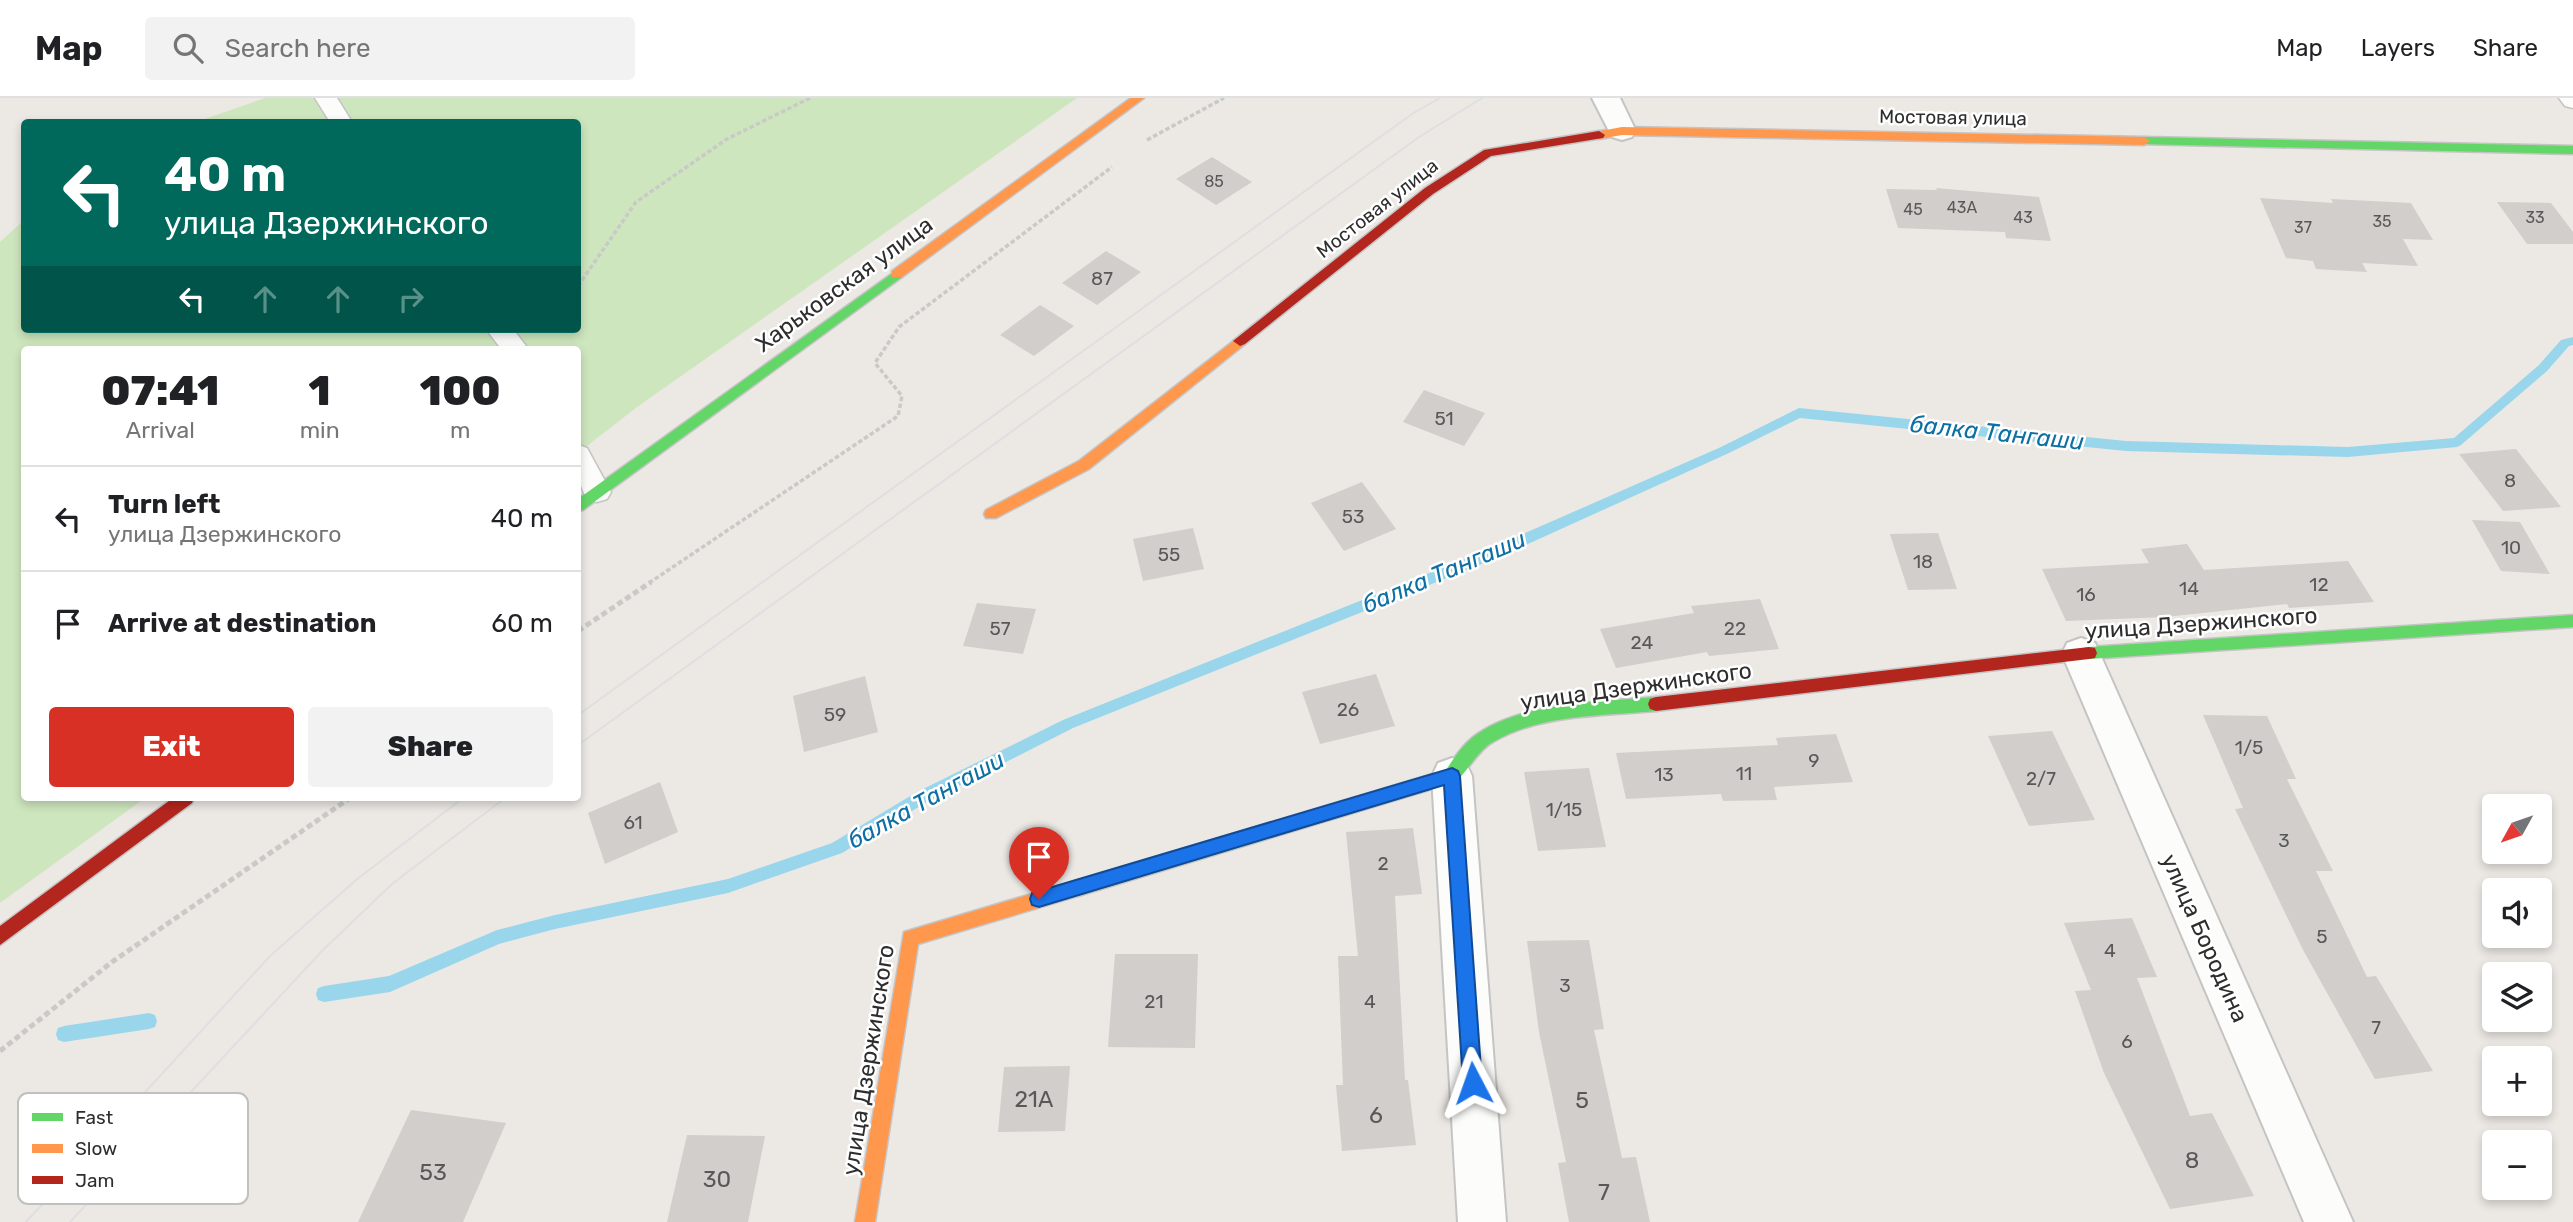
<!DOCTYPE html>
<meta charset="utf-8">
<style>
:root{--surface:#fff;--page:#f2f2f2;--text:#202124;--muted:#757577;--line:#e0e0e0;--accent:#d93025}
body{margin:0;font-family:Rubik,sans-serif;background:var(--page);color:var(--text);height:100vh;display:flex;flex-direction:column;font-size:26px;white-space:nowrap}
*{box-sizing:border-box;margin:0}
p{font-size:23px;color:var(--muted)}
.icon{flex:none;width:38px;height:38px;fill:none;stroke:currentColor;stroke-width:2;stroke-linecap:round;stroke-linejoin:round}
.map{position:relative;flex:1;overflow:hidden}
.sheet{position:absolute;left:21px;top:248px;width:560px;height:455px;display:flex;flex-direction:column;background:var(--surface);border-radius:7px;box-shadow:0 4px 10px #0003}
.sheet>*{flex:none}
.top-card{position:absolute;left:21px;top:21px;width:560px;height:214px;border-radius:7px;box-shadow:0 4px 10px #0003;background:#00695c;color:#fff;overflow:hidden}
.needle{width:46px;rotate:230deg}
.tools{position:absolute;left:2482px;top:696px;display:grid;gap:14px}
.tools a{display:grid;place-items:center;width:70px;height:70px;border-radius:7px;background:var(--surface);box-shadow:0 4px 10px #0003;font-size:35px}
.pin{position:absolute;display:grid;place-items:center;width:60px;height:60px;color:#fff;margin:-72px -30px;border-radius:50% 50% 50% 0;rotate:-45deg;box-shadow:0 0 7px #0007}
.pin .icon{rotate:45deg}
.me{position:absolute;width:77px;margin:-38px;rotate:356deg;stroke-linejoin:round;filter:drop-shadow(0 0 5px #0008)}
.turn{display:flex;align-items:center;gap:24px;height:147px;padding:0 28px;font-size:32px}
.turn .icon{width:91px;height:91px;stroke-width:2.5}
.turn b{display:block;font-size:49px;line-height:60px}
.lanes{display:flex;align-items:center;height:66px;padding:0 28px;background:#0003;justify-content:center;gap:35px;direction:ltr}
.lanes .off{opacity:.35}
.eta{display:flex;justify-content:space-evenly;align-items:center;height:119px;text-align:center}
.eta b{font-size:42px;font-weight:800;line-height:49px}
.button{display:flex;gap:14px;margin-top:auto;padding:14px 28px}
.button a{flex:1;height:80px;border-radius:7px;background:var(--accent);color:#fff;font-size:28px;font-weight:800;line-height:80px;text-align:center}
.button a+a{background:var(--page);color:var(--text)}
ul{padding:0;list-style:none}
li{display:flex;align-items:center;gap:21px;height:105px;padding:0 28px;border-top:2px solid var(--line)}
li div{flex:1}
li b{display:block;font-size:26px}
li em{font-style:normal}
header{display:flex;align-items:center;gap:42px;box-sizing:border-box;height:98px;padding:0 35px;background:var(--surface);border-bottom:2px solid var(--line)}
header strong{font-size:33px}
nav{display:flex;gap:38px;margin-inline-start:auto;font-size:24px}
.search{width:490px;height:63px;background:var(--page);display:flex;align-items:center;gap:18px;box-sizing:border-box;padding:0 24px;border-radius:7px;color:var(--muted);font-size:26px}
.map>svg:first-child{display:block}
.green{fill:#cee6be}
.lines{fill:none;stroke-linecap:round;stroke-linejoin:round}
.stream{fill:#99d6ec;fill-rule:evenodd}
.building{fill:#d1cecb}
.lane-casing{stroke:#c5c4c5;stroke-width:3}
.street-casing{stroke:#c5c4c5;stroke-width:4}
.fast-casing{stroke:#c5c4c5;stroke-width:3}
.slow-casing{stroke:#c5c4c5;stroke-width:3}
.jam-casing{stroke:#c5c4c5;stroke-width:3}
.path-far1{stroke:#c9c9c8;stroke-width:3.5;stroke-dasharray:4.5 2.5;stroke-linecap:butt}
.path{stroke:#c9c9c8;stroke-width:5;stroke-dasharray:6 3.5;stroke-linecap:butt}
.lane{fill:#fcfcfb;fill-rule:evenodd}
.street{fill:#fcfcfb;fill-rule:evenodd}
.fast{fill:#63d668;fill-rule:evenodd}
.slow{fill:#ff974d;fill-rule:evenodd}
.jam{fill:#b3261e;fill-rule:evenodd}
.tram{stroke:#dfdfe1;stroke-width:2}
.route{fill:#1a73e8;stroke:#114b97;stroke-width:2}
.labels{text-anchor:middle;stroke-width:5;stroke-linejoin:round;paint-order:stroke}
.far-number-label{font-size:16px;fill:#585857}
.far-street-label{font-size:19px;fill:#2e2e2e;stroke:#fff}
.number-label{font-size:19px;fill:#585857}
.street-label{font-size:23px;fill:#2e2e2e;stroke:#fff}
.near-number-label{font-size:23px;fill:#585857}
.water-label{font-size:24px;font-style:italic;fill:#0d6fa3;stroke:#fff}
.key{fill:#fff;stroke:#c0c0c0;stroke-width:2}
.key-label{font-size:19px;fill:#2e2e2e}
</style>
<header>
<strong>Map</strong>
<div class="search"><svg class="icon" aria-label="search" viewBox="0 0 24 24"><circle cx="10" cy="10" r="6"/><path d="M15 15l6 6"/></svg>Search here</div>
<nav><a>Map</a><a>Layers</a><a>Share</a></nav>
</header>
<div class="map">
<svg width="2573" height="1124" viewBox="0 0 2573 1124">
<rect width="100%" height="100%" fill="#ece8e4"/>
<path class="green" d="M 265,0 L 1077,0 L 637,309 L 578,355 L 578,252 L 24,252 L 24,700 L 145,700 L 0,805 L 0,144 L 24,122 L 24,231 L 578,231 L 578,24 L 196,24 Z"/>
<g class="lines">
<path class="stream" d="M 2573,239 L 2573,247 L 2569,248 L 2547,273 L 2461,347 L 2457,349 L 2348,359 L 2126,353 L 1800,320 L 1729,355 L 1499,459 L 1073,630 L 927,704 L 842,755 L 728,795 L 555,831 L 499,846 L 390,894 L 324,904 L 318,902 L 316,896 L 318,890 L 324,888 L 389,878 L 497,832 L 555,817 L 728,781 L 832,745 L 917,694 L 1063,622 L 1489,451 L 1721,349 L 1799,310 L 2126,343 L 2348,349 L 2454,340 L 2539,267 L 2561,242 Z
M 149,915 L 155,917 L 157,923 L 155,929 L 149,931 L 64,944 L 58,942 L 56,936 L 58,930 L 64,928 Z"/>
</g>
<path class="building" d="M 1212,59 L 1252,84 L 1216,107 L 1176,81 Z
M 1936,90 L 2039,99 L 2051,143 L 2006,140 L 2005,134 L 1898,130 L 1886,91 L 1937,92 Z
M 2260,100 L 2333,105 L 2331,101 L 2411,105 L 2433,142 L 2403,141 L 2418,168 L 2362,165 L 2367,174 L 2316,171 L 2313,163 L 2286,160 Z
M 2497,104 L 2551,105 L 2573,134 L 2573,146 L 2527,146 Z
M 1106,153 L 1141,174 L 1097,207 L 1062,185 Z
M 1040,207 L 1074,228 L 1034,258 L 1000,237 Z
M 1424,292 L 1485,315 L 1464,348 L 1403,324 Z
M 2516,351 L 2561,409 L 2503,413 L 2459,356 Z
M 1362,384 L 1396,431 L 1344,453 L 1311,405 Z
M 2472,422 L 2520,424 L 2550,476 L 2501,473 Z
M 1193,430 L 1204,471 L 1143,483 L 1133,441 Z
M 1938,435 L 1957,491 L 1908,492 L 1890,436 Z
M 2187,446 L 2204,472 L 2348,463 L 2374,504 L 2289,510 L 2287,506 L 2165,519 L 2066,523 L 2042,471 L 2149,465 L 2141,451 Z
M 1760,501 L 1779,551 L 1709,558 L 1707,554 L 1616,570 L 1600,531 L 1694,515 L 1691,508 Z
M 977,505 L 1036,511 L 1023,556 L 963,548 Z
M 1376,576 L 1395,628 L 1320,646 L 1302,594 Z
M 865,578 L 878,634 L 804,654 L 793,598 Z
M 2203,617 L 2267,618 L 2296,681 L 2287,681 L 2333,773 L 2316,773 L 2367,879 L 2376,878 L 2433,973 L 2375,981 L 2302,850 L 2235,711 L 2243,710 Z
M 2052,633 L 2095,722 L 2029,728 L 1988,638 Z
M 1836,636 L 1853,684 L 1774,689 L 1777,702 L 1723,703 L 1721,696 L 1626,701 L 1616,655 L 1778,647 L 1776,640 Z
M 1589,670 L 1606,749 L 1538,753 L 1524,674 Z
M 660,684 L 678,734 L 605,766 L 588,715 Z
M 1413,730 L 1422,796 L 1395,798 L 1405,982 L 1408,982 L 1416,1047 L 1342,1053 L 1336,987 L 1343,987 L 1338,858 L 1358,858 L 1346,734 Z
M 2132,820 L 2157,879 L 2137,880 L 2190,1018 L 2212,1015 L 2254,1098 L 2170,1111 L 2104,975 L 2075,893 L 2091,892 L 2064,825 Z
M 1589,842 L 1604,931 L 1594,932 L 1622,1060 L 1636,1059 L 1650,1124 L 1569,1124 L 1558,1065 L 1566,1064 L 1539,934 L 1527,843 Z
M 1115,856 L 1198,856 L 1195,950 L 1108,949 Z
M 1070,968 L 1065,1033 L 998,1034 L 1004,969 Z
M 411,1012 L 506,1025 L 463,1124 L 358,1124 Z
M 687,1037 L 765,1038 L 748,1124 L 667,1124 Z"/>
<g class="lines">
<g class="lane-casing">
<path id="lane" d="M 315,0 L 337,0 L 352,24 L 330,24 Z
M 2559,0 L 2573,0 L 2573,10 L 2565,8 Z
M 486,231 L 513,231 L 529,252 L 502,252 Z
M 578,347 L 587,350 L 611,394 L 607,401 L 597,404 L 587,401 C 577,383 576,367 578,347 Z"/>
</g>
<g class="street-casing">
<path id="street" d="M 1592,0 L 1620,0 L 1636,33 L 1632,39 L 1622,42 L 1612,39 Z
M 2081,540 L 2095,545 L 2100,556 L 2353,1124 L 2304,1124 L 2062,556 L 2067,545 Z
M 1452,660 L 1466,665 L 1472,678 L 1506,1124 L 1458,1124 L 1432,678 L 1438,665 Z"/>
</g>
<g class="fast-casing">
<path id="fast" d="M 2144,39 L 2573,48 L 2573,56 L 2140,46 L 2140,40 Z
M 897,172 L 902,173 L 902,179 L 583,412 L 578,413 L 578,401 Z
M 2573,517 L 2573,529 L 2089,561 L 2083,560 L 2081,555 L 2083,550 L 2089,549 Z
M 1656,599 L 1662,601 L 1664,606 L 1662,611 L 1656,613 C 1603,618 1540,616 1493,644 C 1476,653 1464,681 1452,685 L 1078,798 L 1072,796 L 1069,790 L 1072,784 L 1078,782 L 1446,672 C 1454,660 1462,648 1473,639 C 1519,604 1600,604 1656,599 Z"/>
</g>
<g class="slow-casing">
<path id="slow" d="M 1131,0 L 1144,0 L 902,179 L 892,179 L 892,173 Z
M 1622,29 L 2144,39 L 2150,43 L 2144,47 L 1622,37 L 1599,41 L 1593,37 L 1595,34 Z
M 1240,238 L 1245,240 L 1245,246 L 1089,371 L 996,420 L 986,420 L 984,416 L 986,412 L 1079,363 Z
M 1078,782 L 1084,784 L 1087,790 L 1084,796 L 918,846 L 875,1124 L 855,1124 L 904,834 Z"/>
</g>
<g class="jam-casing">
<path id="jam" d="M 1599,33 L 1605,37 L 1603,40 L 1491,58 L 1433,96 L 1245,246 L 1240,248 L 1233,243 L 1425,90 L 1484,52 Z
M 2089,549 L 2095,550 L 2097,555 L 2095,560 L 2089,561 L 1656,613 L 1650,611 L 1648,606 L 1650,601 L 1656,599 Z
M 173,700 L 194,700 L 192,705 L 0,847 L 0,828 Z"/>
</g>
<path class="path-far1" d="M 1147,42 L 1224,0
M 578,188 L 636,104 L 727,41 L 810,0
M 649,485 L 898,318 L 902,298 L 875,265 L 899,229 L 1112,69"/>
<path class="path" d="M 578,533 L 651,484
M 0,953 L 112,864 L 350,700"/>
<use href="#lane" class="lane"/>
<use href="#street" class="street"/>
<use href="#fast" class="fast"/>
<use href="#slow" class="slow"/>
<use href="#jam" class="jam"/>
<path class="tram" d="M 578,617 L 1412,16 L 1440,0
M 578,647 L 1419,39 L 1482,0
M 26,1124 L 270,858 L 356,782 L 463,700
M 70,1124 L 323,852 L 392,786 L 505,700"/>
</g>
<path class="route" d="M 1452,670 L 1458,673 L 1460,678 L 1482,985 L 1479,991 L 1473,994 L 1466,991 L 1463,985 L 1444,687 L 1039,809 L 1032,807 L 1030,801 L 1032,795 L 1039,793 Z"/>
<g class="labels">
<g class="far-number-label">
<text x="1214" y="89">85</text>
<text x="1962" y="115">43А</text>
<text x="1913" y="117">45</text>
<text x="2023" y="125">43</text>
<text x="2535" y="125">33</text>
<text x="2382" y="129">35</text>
<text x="2303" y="135">37</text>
</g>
<g class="far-street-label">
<text transform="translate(1953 19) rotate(1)" y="7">Мостовая улица</text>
<text transform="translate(1377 110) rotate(-38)" y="7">Мостовая улица</text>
</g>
<g class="number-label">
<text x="1102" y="187">87</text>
<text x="1444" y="327">51</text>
<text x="2510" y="389">8</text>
<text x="1353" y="425">53</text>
<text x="2511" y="456">10</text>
<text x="1169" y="463">55</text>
<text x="1923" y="470">18</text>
<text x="2319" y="493">12</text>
<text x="2189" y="497">14</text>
<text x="2086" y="503">16</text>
<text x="1000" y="537">57</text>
<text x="1735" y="537">22</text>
<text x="1642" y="551">24</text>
<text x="1348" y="618">26</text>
<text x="835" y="623">59</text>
<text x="2249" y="656">1/5</text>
<text x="1814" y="669">9</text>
<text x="1744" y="682">11</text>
<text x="1664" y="683">13</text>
<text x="2041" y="687">2/7</text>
<text x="1564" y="718">1/15</text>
<text x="633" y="731">61</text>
<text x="2284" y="749">3</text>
<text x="1383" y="772">2</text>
<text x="2322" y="845">5</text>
<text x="2110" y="859">4</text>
<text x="1565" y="894">3</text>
<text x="1154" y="910">21</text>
<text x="1370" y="910">4</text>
<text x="2376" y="936">7</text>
<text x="2127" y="950">6</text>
</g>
<g class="street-label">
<text transform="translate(844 186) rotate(-36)" y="8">Харьковская улица</text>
<text transform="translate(2201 525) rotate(-4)" y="8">улица Дзержинского</text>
<text transform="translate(1636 588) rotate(-8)" y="8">улица Дзержинского</text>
<text transform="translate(2205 840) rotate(66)" y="8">улица Бородина</text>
<text transform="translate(868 962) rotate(-81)" y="8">улица Дзержинского</text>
</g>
<g class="near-number-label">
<text x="1034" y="1009">21А</text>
<text x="1582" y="1010">5</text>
<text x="1376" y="1025">6</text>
<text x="2192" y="1070">8</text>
<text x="433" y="1082">53</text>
<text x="717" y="1089">30</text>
<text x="1604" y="1102">7</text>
</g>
<g class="water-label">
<text transform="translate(1997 335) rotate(6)" y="8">балка Тангаши</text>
<text transform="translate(1444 474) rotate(-23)" y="8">балка Тангаши</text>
<text transform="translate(926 702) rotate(-29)" y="8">балка Тангаши</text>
</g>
</g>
<rect x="18" y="995" width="230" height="111" rx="10" class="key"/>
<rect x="32" y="1015" width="31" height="8" fill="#63d668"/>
<rect x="32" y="1046" width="31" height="9" fill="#ff974d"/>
<rect x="32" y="1078" width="31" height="8" fill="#b3261e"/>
<g class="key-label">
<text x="75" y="1026">Fast</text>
<text x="75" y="1057">Slow</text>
<text x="75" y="1089">Jam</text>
</g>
</svg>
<div class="tools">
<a><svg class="needle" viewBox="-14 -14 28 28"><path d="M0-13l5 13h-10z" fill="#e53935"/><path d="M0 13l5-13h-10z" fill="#757577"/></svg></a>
<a><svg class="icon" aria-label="sound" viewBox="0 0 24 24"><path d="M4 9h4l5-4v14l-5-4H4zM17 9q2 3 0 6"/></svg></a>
<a><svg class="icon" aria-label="layers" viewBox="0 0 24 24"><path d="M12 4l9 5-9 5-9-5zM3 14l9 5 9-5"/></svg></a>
<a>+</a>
<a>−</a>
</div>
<div class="pin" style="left:1039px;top:801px;background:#d93025"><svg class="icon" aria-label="arrive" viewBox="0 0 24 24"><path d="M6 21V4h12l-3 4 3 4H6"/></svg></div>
<svg class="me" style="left:1473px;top:985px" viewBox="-20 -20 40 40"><path d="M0-17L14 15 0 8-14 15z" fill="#1a73e8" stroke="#fff" stroke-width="4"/></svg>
<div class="top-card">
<div class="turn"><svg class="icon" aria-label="left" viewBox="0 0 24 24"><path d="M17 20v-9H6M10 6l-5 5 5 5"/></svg><div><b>40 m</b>улица Дзержинского</div></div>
<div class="lanes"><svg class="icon" aria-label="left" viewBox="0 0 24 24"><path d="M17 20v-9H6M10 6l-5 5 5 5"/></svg><svg class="icon off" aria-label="ahead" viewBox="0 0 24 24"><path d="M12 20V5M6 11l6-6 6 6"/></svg><svg class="icon off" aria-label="ahead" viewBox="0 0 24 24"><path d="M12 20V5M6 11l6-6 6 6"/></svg><svg class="icon off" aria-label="right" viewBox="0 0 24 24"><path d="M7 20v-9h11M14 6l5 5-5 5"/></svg></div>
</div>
<section class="sheet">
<div class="eta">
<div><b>07:41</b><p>Arrival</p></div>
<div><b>1</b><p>min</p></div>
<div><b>100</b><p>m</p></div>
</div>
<ul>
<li><svg class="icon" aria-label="left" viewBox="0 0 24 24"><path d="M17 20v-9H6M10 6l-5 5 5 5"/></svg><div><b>Turn left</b><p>улица Дзержинского</p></div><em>40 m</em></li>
<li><svg class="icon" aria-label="arrive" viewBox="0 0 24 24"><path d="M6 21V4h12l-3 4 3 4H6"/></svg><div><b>Arrive at destination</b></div><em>60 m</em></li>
</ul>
<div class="button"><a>Exit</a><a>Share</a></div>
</section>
</div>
